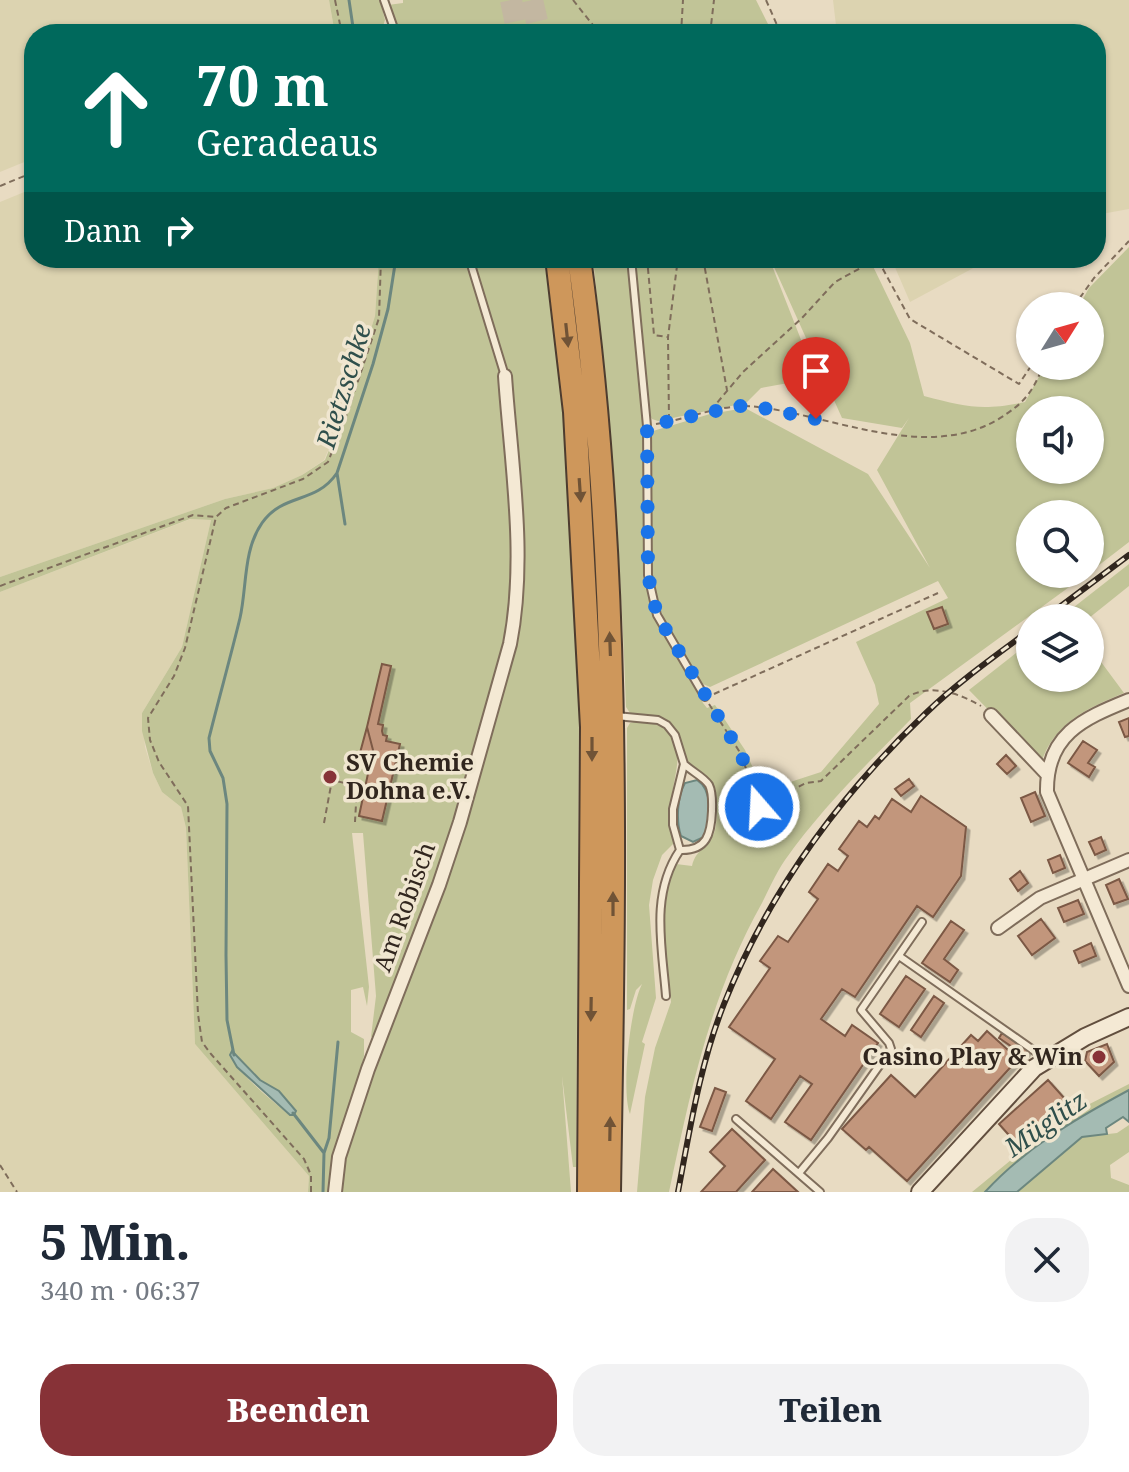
<!DOCTYPE html>
<html lang="de">
<meta charset="utf-8">
<style>
:root{--surface:#fff;--page:#f2f2f3;--text:#1f2937;--muted:#747a83;--accent:#873237}
body{margin:0;font-family:"Noto Serif",serif;background:var(--page);color:var(--text);height:100vh;display:flex;flex-direction:column;font-size:30px;white-space:nowrap}
*{box-sizing:border-box;margin:0}
p{font-size:26px;color:var(--muted)}
.icon{flex:none;width:44px;height:44px;fill:none;stroke:currentColor;stroke-width:2;stroke-linecap:round;stroke-linejoin:round}
.map{position:relative;height:1192px;overflow:hidden}
.panel{display:flex;flex-direction:column;background:var(--surface);flex:1}
.panel>*{flex:none}
.banner{position:absolute;left:24px;top:24px;width:1082px;height:244px;border-radius:32px;box-shadow:0 2px 6px #0004;background:#00695c;color:#fff;overflow:hidden}
.needle{width:52px;rotate:53deg}
.buttons{position:absolute;left:1016px;top:292px;display:grid;gap:16px}
.buttons a{display:grid;place-items:center;width:88px;height:88px;border-radius:50%;background:var(--surface);box-shadow:0 2px 6px #0004;font-size:40px}
.pin{position:absolute;display:grid;place-items:center;width:68px;height:68px;color:#fff;margin:-82px -34px;border-radius:50% 50% 50% 0;rotate:-45deg;box-shadow:0 0 8px #0007}
.pin .icon{rotate:45deg}
.me{position:absolute;width:88px;margin:-44px;rotate:341deg;stroke-linejoin:round;filter:drop-shadow(0 0 6px #0008)}
.turn{display:flex;align-items:center;gap:28px;height:168px;padding:0 40px;font-size:36px}
.turn .icon{width:104px;height:104px;stroke-width:2.5}
.turn b{display:block;font-size:56px;line-height:68px}
.then{display:flex;align-items:center;height:76px;padding:0 40px;background:#0003;gap:16px;font-size:30px}
.round{display:grid;place-items:center;flex:none;width:84px;height:84px;border-radius:32px;background:var(--page)}
.summary{display:flex;align-items:center;justify-content:space-between;height:136px;padding:0 40px}
h1{font-size:48px;font-weight:800;line-height:60px}
.cta{display:flex;gap:16px;margin-top:auto;padding:16px 40px}
.cta a{flex:1;height:92px;border-radius:32px;background:var(--accent);color:#fff;font-size:32px;font-weight:800;line-height:92px;text-align:center}
.cta a+a{background:var(--page);color:var(--text)}
.map>svg:first-child{display:block}
.farmland{fill:#dcd3b0}
.green{fill:#c1c497;fill-rule:evenodd}
.water{fill:#a4bbb3;stroke:#6c877f;stroke-width:2}
.lines{fill:none;stroke-linecap:round;stroke-linejoin:round}
.stream{stroke:#6c877f;stroke-width:3}
.building{fill:#c2967c;stroke:#7b5844;stroke-width:2;filter:url(#shadow)}
.motorway-tunnel{stroke:#c3b7a1;stroke-width:22;stroke-dasharray:22 11;stroke-linecap:butt}
.service-casing{stroke:#7f6d5b;stroke-width:10}
.minor-casing{stroke:#7f6d5b;stroke-width:16}
.secondary-casing{stroke:#614e3e;stroke-width:20}
.motorway-casing{stroke:#4d3c2f;stroke-width:26}
.path{stroke:#7f6d5b;stroke-width:2;stroke-dasharray:6 4;stroke-linecap:butt}
.service{stroke:#f4e9d4;stroke-width:6}
.minor{stroke:#f4e9d4;stroke-width:12}
.secondary{stroke:#f4e9d4;stroke-width:16}
.motorway{stroke:#ce975b;stroke-width:22}
.rail-casing{stroke:#31261e;stroke-width:6}
.rail{stroke:#f0e6d0;stroke-width:3;stroke-dasharray:9;stroke-linecap:butt}
.oneway{fill:#705336}
.route{stroke:#1a73e8;stroke-width:14;stroke-dasharray:0 25.2}
.poi-dot{fill:#873237;stroke:#f0e6d0;stroke-width:3}
.labels{text-anchor:middle;stroke-width:7;stroke-linejoin:round;paint-order:stroke}
.poi-label{font-size:24px;font-weight:bold;fill:#31261e;stroke:#f0e6d0;text-anchor:start}
.street-label{font-size:24px;fill:#31261e;stroke:#f0e6d0}
.water-label{font-size:26px;font-style:italic;fill:#2f4f4b;stroke:#f0e6d0}
</style>
<div class="map">
<svg width="1129" height="1192" viewBox="0 0 1129 1192">
<defs>
<filter id="shadow"><feDropShadow dx="3.5" dy="3.5" stdDeviation="0" flood-color="#0004"/></filter>
</defs>
<rect width="100%" height="100%" fill="#e8dbc2"/>
<path class="farmland" d="M 0,0 L 329,0 L 335,34 L 34,34 L 34,158 L 0,172 Z
M 833,0 L 1129,0 L 1129,209 L 1096,215 L 1096,34 L 837,34 Z
M 34,188 L 34,258 L 379,258 L 375,316 L 346,409 L 324,460 L 302,475 L 273,488 L 225,499 L 0,577 L 0,202 Z
M 891,258 L 992,258 L 910,302 Z
M 191,519 L 211,520 L 182,647 L 142,713 L 145,747 L 153,773 L 162,792 L 181,807 L 186,828 L 195,1044 L 309,1176 L 308,1192 L 0,1192 L 0,592 Z"/>
<path class="green" d="M 329,0 L 380,0 L 385,20 L 381,32 L 335,34 Z
M 403,0 L 756,0 L 773,34 L 400,34 L 388,5 L 403,3 Z
M 1129,247 L 1129,542 L 1090,572 L 1090,514 L 1030,514 L 1030,574 L 1087,574 L 910,703 L 911,719 C 867,764 821,809 785,860 C 776,873 769,889 762,903 C 710,996 691,1089 669,1192 L 637,1192 L 645,1097 L 655,1048 L 671,1002 L 664,944 L 665,892 L 676,864 L 692,866 C 696,848 711,846 715,830 C 718,818 718,791 709,781 C 702,774 692,769 687,759 C 680,746 679,730 667,721 C 658,714 641,714 630,713 L 626,707 C 621,556 609,408 593,258 L 627,258 L 644,435 L 646,576 L 649,597 L 655,619 L 703,703 L 707,708 L 715,705 L 745,750 L 761,786 L 775,787 L 821,772 L 879,704 L 875,685 L 856,642 L 948,598 L 938,581 L 710,687 L 703,684 C 677,646 659,621 652,574 L 650,437 L 653,431 L 710,414 L 745,408 L 868,474 L 930,568 L 877,470 L 909,418 L 902,428 L 842,418 L 770,258 L 869,258 L 910,343 L 924,396 C 966,407 982,411 1025,402 L 1045,366 L 1090,366 L 1090,306 L 1079,306 L 1089,288 ZM 1030,410 L 1090,410 L 1090,470 L 1030,470 Z
M 379,258 L 465,258 L 502,378 L 514,578 L 511,616 L 457,822 L 376,1035 L 371,1037 L 376,996 L 363,833 L 352,833 L 369,987 L 367,1006 L 363,987 L 351,990 L 351,1032 L 364,1039 L 364,1056 L 331,1192 L 308,1192 L 309,1176 L 195,1044 L 186,828 L 181,807 L 162,792 L 153,773 L 142,731 L 142,713 L 182,647 L 211,520 L 190,519 L 0,592 L 0,577 L 225,499 L 273,488 L 302,475 L 325,460 L 346,409 L 375,316 ZM 230,1055 L 236,1055 L 248,1070 L 260,1080 L 279,1091 L 296,1111 L 295,1115 L 289,1115 C 268,1097 244,1079 230,1055 Z
M 478,258 L 544,258 L 564,415 L 579,715 L 576,1167 L 573,1167 L 562,1076 L 571,1192 L 339,1192 L 344,1158 L 515,641 L 508,376 L 476,275 Z
M 633,258 L 769,258 L 816,378 L 761,388 L 746,403 L 658,421 L 652,419 L 648,412 Z
M 1129,564 L 1129,586 L 1089,618 L 1060,618 Z
M 1030,642 L 1030,678 L 1090,678 L 1090,647 L 1124,693 C 1088,708 1053,723 1041,764 L 969,690 Z
M 638,721 C 699,727 672,771 670,811 C 669,822 671,832 674,843 L 662,855 L 653,880 L 649,905 L 656,998 L 642,1042 L 645,1044 L 630,1114 C 621,1091 630,1008 642,984 L 636,990 L 630,1009 L 627,1010 L 627,728 L 630,723 Z
M 1129,1084 L 1129,1090 C 1077,1118 1025,1148 985,1192 L 972,1192 L 1062,1118 Z
M 1129,1125 L 1129,1152 L 1110,1165 L 1111,1178 L 1129,1185 L 1129,1192 L 1017,1192 L 1082,1137 L 1117,1133 Z"/>
<path class="water" d="M 697,780 C 714,791 709,818 706,836 L 693,842 L 681,836 C 676,821 677,797 685,783 Z
M 232,1051 L 260,1080 L 279,1091 L 296,1111 L 294,1115 L 290,1115 L 237,1067 L 230,1055 Z
M 1129,1090 L 1129,1122 L 1123,1117 L 1106,1128 L 1107,1134 L 1082,1137 L 1017,1192 L 985,1192 C 1025,1148 1077,1118 1129,1090 Z"/>
<g class="lines">
<path class="stream" d="M 349,0 L 354,34
M 345,524 L 337,473 L 373,364 L 388,309 L 396,258
M 234,1055 L 227,1020 L 226,955 L 227,804 L 223,778 L 210,751 L 209,738 C 219,698 230,659 240,618 C 247,587 243,550 262,523 C 284,492 315,505 337,473
M 293,1113 L 324,1153
M 323,1192 L 324,1153 L 329,1138 L 338,1042"/>
</g>
<path class="building" d="M 942,607 L 948,624 L 934,629 L 927,612 Z
M 382,664 L 391,666 L 378,724 L 383,725 L 382,731 L 383,735 L 387,736 L 386,741 L 400,744 L 382,821 L 359,816 L 373,750 L 367,727 Z
M 1129,718 L 1129,736 L 1125,737 L 1119,722 Z
M 367,727 L 373,750 L 370,767 L 357,764 Z
M 1083,741 L 1097,750 L 1088,763 L 1095,767 L 1089,777 L 1068,763 Z
M 1006,755 L 1016,766 L 1007,774 L 997,764 Z
M 909,779 L 914,786 L 901,796 L 895,789 Z
M 1035,792 L 1045,816 L 1031,822 L 1021,798 Z
M 921,796 L 966,827 L 961,876 L 933,917 L 917,906 L 855,997 L 842,989 L 821,1019 L 845,1036 L 852,1025 L 878,1043 L 811,1140 L 785,1122 L 812,1084 L 800,1076 L 771,1119 L 746,1101 L 775,1059 L 729,1027 L 770,968 L 760,961 L 778,936 L 788,942 L 818,899 L 809,892 L 828,864 L 838,871 L 848,856 L 839,849 L 859,821 L 867,827 L 875,816 L 879,819 L 892,799 L 911,812 Z
M 1101,837 L 1106,850 L 1095,855 L 1089,842 Z
M 1060,855 L 1065,868 L 1053,873 L 1048,860 Z
M 1020,871 L 1028,883 L 1018,891 L 1010,879 Z
M 1119,879 L 1128,899 L 1114,904 L 1106,885 Z
M 1078,900 L 1084,914 L 1064,922 L 1058,908 Z
M 1041,919 L 1055,938 L 1032,955 L 1018,936 Z
M 951,921 L 964,930 L 944,959 L 958,970 L 950,982 L 922,963 Z
M 1091,943 L 1096,956 L 1079,963 L 1074,951 Z
M 906,976 L 925,989 L 899,1027 L 880,1014 Z
M 934,996 L 944,1003 L 921,1037 L 911,1030 Z
M 987,1031 L 1018,1059 L 907,1181 L 869,1147 L 866,1150 L 842,1129 L 891,1075 L 915,1097 L 971,1035 L 978,1041 Z
M 1002,1033 L 1028,1050 L 1024,1055 L 999,1038 Z
M 1107,1044 L 1114,1062 L 1099,1076 L 1085,1061 L 1087,1052 Z
M 1048,1080 L 1065,1099 L 1016,1143 L 999,1124 Z
M 715,1088 L 726,1092 L 712,1131 L 700,1127 Z
M 732,1129 L 765,1160 L 736,1192 L 701,1192 L 725,1166 L 710,1152 Z
M 773,1169 L 798,1192 L 752,1192 Z"/>
<g class="lines">
<path class="motorway-tunnel" d="M 511,0 L 518,34
M 532,0 L 540,34"/>
<g class="service-casing">
<path id="service" d="M 384,0 L 396,34
M 469,258 L 505,376
M 631,258 L 647,426 L 648,575 L 657,615 L 705,697
M 616,716 L 658,720 L 667,725 L 675,735 L 684,764 L 673,809 L 673,825 L 680,850 C 650,894 662,946 666,996
M 680,850 C 707,851 711,834 712,811 C 712,803 713,793 709,785 C 704,777 691,771 684,764
M 899,956 L 1046,1059
M 736,1119 L 820,1192
M 799,1173 L 828,1138 L 891,1049 L 889,1043 L 861,1010 L 922,922"/>
</g>
<g class="minor-casing">
<path id="minor" d="M 1129,700 C 1082,719 1046,735 1047,792 L 1129,986
M 991,715 L 1047,774
M 998,928 L 1040,898 L 1129,860
M 335,1192 L 339,1157 L 368,1069 L 439,885 L 460,822 L 510,644 C 527,557 511,463 505,376"/>
</g>
<g class="secondary-casing">
<path id="secondary" d="M 920,1192 L 1034,1068 L 1085,1037 L 1129,1017"/>
</g>
<g class="motorway-casing">
<path id="motorway" d="M 557,258 L 575,412 L 592,727 L 589,1192
M 579,258 C 622,568 614,880 609,1192"/>
</g>
<path class="path" d="M 335,0 L 342,34
M 573,0 L 600,34
M 766,0 L 781,34
M 681,34 L 683,0
M 710,34 L 714,0
M 0,186 L 34,172
M 647,258 L 654,335 L 667,337
M 703,258 L 727,390
M 878,260 L 910,319 L 1019,384 L 1031,366
M 1074,306 L 1094,278 L 1129,241
M 711,410 L 743,372 L 802,318 L 835,282 L 877,259
M 669,420 L 668,337 L 678,258
M 656,424 C 690,419 724,402 758,407 C 833,416 925,461 997,420 C 1023,404 1032,394 1043,366
M 0,586 L 193,515 L 215,517
M 714,694 L 938,593
M 709,704 L 741,754 L 759,807 L 806,783 L 821,781 L 909,696 C 932,684 959,693 981,706
M 324,823 L 332,780 L 357,786 L 355,822
M 0,1165 L 17,1192
M 311,1192 L 311,1175 L 304,1159 L 211,1054 L 202,1042 L 198,1014 L 188,806 L 159,762 L 150,740 L 148,718 L 174,676 L 185,648 L 216,517 L 226,508 L 303,479 L 328,462 L 348,411 L 379,318 L 381,258"/>
<use href="#service" class="service"/>
<use href="#minor" class="minor"/>
<use href="#secondary" class="secondary"/>
<use href="#motorway" class="motorway"/>
<g class="rail-casing">
<path id="rail" d="M 1045,618 L 1129,555
M 678,1192 C 690,1129 700,1064 724,1004 C 768,893 840,795 926,713 C 958,682 995,656 1030,630"/>
</g>
<use href="#rail" class="rail"/>
</g>
<defs><path id="oneway-solid" d="M-6-.8H1V-3.2L6.5 0L1 3.2V.8H-6Z" transform="scale(2)"/></defs>
<g class="oneway">
<use href="#oneway-solid" transform="translate(567 335) rotate(84)"/>
<use href="#oneway-solid" transform="translate(580 490) rotate(86)"/>
<use href="#oneway-solid" transform="translate(610 644) rotate(-92)"/>
<use href="#oneway-solid" transform="translate(592 749) rotate(90)"/>
<use href="#oneway-solid" transform="translate(613 904) rotate(-90)"/>
<use href="#oneway-solid" transform="translate(591 1009) rotate(91)"/>
<use href="#oneway-solid" transform="translate(610 1129) rotate(-89)"/>
</g>
<g class="lines">
<path class="route" d="M 759,807 L 741,754 L 657,615 L 648,575 L 647,426 L 738,406 L 758,407 L 816,419"/>
</g>
<g class="poi-dot">
<circle cx="330" cy="777" r="8"/>
<circle cx="1099" cy="1057" r="8"/>
</g>
<g class="labels">
<g class="poi-label">
<text x="346" y="771">SV Chemie<tspan x="346" dy="28">Dohna e.V.</tspan></text>
<text x="1083" y="1065" text-anchor="end">Casino Play &amp; Win</text>
</g>
<g class="street-label">
<text transform="translate(405 907) rotate(-70)" y="8">Am Robisch</text>
</g>
<g class="water-label">
<text transform="translate(344 386) rotate(-73)" y="9">Rietzschke</text>
<text transform="translate(1046 1124) rotate(-35)" y="9">Müglitz</text>
</g>
</g>
</svg>
<div class="buttons">
<a><svg class="needle" viewBox="-14 -14 28 28"><path d="M0-13l5 13h-10z" fill="#e53935"/><path d="M0 13l5-13h-10z" fill="#747a83"/></svg></a>
<a><svg class="icon" aria-label="sound" viewBox="0 0 24 24"><path d="M4 9h4l5-4v14l-5-4H4zM17 9q2 3 0 6"/></svg></a>
<a><svg class="icon" aria-label="search" viewBox="0 0 24 24"><circle cx="10" cy="10" r="6"/><path d="M15 15l6 6"/></svg></a>
<a><svg class="icon" aria-label="layers" viewBox="0 0 24 24"><path d="M12 4l9 5-9 5-9-5zM3 14l9 5 9-5"/></svg></a>
</div>
<div class="pin" style="left:816px;top:419px;background:#d93025"><svg class="icon" aria-label="arrive" viewBox="0 0 24 24"><path d="M6 21V4h12l-3 4 3 4H6"/></svg></div>
<svg class="me" style="left:759px;top:807px" viewBox="-20 -20 40 40"><circle r="17" fill="#1a73e8" stroke="#fff" stroke-width="3"/><path d="M0-11L8 9 0 5-8 9z" fill="#fff"/></svg>
<div class="banner">
<div class="turn"><svg class="icon" aria-label="ahead" viewBox="0 0 24 24"><path d="M12 20V5M6 11l6-6 6 6"/></svg><div><b>70 m</b>Geradeaus</div></div>
<div class="then">Dann<svg class="icon" aria-label="right" viewBox="0 0 24 24"><path d="M7 20v-9h11M14 6l5 5-5 5"/></svg></div>
</div>
</div>
<section class="panel">
<div class="summary"><div><h1>5 Min.</h1><p>340 m · 06:37</p></div><a class="round"><svg class="icon" aria-label="close" viewBox="0 0 24 24"><path d="M6 6l12 12M18 6L6 18"/></svg></a></div>
<div class="cta"><a>Beenden</a><a>Teilen</a></div>
</section>
